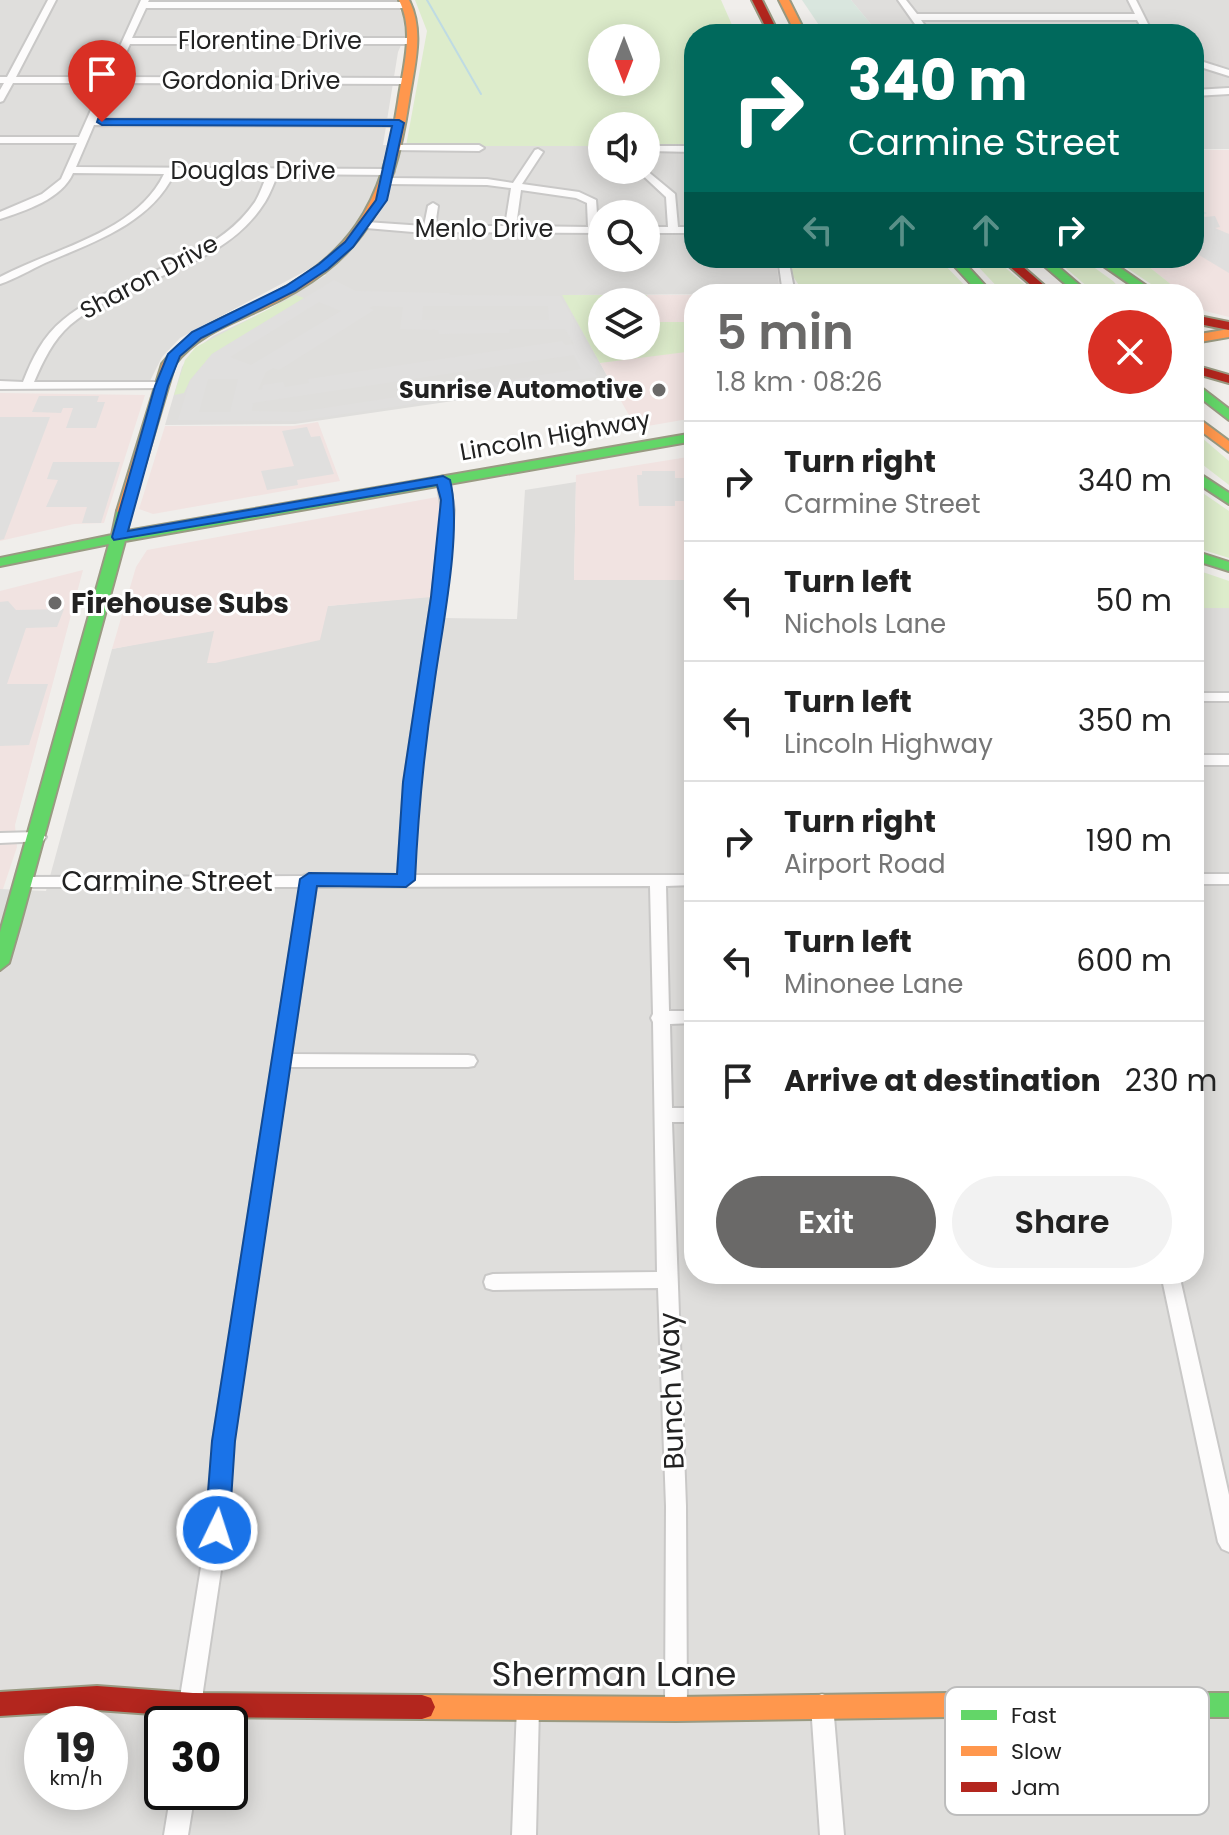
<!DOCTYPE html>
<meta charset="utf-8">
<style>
:root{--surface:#fff;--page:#f2f2f2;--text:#222;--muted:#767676;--line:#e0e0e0;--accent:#6a6968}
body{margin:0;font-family:Poppins,sans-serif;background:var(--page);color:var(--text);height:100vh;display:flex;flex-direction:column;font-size:30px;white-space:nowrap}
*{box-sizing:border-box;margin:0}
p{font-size:26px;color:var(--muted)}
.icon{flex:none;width:44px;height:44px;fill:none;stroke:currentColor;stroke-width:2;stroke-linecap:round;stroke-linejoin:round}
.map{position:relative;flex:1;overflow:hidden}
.drawer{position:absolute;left:684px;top:284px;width:520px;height:1000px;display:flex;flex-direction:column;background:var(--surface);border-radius:32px;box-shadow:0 4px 20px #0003}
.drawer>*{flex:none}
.hud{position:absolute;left:684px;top:24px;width:520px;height:244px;border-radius:32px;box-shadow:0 4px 20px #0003;background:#00695c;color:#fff;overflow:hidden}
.needle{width:52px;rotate:180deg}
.fabs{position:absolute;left:588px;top:24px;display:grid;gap:16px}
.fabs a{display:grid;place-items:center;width:72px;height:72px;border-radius:50%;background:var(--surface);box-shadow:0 4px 20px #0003;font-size:40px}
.speed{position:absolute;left:24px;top:1706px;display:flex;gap:16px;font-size:40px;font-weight:700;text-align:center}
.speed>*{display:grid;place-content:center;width:104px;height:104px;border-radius:50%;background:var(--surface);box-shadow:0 4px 20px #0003;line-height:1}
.speed small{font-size:20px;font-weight:400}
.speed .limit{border:4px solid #111;border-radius:12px;background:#fff;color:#111}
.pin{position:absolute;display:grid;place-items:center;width:68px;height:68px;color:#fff;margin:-82px -34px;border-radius:50% 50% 50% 0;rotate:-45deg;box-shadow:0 0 8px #0007}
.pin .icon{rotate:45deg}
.me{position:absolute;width:88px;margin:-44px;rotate:4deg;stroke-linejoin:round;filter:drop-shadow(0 0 6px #0008)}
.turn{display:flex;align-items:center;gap:28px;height:168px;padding:0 32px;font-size:36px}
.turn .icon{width:104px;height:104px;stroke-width:2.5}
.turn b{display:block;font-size:56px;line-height:68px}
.lanes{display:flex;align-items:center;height:76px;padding:0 32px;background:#0003;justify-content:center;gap:40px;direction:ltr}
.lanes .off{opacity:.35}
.round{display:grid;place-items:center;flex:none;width:84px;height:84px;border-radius:42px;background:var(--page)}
.summary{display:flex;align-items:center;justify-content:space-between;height:136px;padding:0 32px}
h1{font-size:48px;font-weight:600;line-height:60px;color:var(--accent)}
.action{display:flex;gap:16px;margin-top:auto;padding:16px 32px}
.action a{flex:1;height:92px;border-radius:48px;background:var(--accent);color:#fff;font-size:32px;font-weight:600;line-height:92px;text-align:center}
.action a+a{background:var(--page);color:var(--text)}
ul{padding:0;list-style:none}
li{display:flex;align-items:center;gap:24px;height:120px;padding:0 32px;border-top:2px solid var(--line)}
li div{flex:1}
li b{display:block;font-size:30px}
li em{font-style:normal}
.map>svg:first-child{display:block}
.residential{fill:#dfdedc;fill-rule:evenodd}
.commercial{fill:#f1e3e1}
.grass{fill:#ddeccb;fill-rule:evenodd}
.wetland{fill:#d9e6de}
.parking{fill:#e0dfde;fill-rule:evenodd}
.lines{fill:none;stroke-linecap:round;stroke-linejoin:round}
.stream{stroke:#bfdbe3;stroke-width:2}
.street-casing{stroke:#c9c8c7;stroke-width:4}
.fast-casing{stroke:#999a82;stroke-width:4}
.slow-casing{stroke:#999a82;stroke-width:4}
.jam-casing{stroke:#999a82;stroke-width:4}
.street{fill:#fdfcfc;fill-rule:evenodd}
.fast{fill:#63d668;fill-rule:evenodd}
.slow{fill:#ff974d;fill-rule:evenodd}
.jam{fill:#b3261e;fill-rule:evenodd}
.route{fill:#1a73e8;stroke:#114b97;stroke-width:2}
.poi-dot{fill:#6a6968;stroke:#fff;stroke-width:3}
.labels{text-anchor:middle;stroke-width:6;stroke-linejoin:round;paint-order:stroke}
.far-street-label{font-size:24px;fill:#222;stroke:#fff}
.far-poi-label{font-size:24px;font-weight:bold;fill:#222;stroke:#fff;text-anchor:end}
.poi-label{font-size:28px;font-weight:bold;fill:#222;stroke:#fff;text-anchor:start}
.street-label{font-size:28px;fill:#222;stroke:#fff}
.near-street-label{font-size:34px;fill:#222;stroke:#fff}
.key{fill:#fff;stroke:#bdbdbd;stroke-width:2}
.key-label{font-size:22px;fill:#222}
</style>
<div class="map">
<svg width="1229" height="1835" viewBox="0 0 1229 1835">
<rect width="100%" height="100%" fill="#f0eeeb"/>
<path class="residential" d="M 0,0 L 395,0 L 403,16 L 405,36 L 398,52 L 383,145 L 602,146 L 602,170 L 646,170 L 646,146 L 694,147 L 694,258 L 776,258 L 780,294 L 563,295 L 610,381 L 590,381 L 295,424 L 165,425 L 182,367 L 191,353 L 213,336 L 266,311 L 326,275 L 309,269 L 180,338 L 162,357 L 150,381 L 0,380 ZM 602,214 L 646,214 L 646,258 L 602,258 Z
M 851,0 L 1229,0 L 1229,149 L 1194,149 L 1194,34 L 879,34 Z
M 576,482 L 574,580 L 694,580 L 694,1274 L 1194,1274 L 1194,608 L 1229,608 L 1229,1835 L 0,1835 L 0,889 L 46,891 L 112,649 L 327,606 L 445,595 L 443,618 L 517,619 L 525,490 ZM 42,1724 L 110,1724 L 110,1792 L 42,1792 ZM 162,1724 L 230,1724 L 230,1792 L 162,1792 Z"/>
<path class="commercial" d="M 1194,150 L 1229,150 L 1229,317 L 1205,311 L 1194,302 L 1194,294 L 1183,294 L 1138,258 L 1194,258 Z
M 647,295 L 694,295 L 694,322 L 648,322 Z
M 675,351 L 694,351 L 694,418 L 636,428 L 600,363 Z
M 0,393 L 145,395 L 104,523 L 74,524 L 0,541 Z
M 318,422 L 340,481 L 153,514 L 139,509 L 165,426 L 293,426 Z
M 694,456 L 694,580 L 574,580 L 576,475 Z
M 437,497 L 442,510 L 432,597 L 328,606 L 320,640 L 215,663 L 207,663 L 214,631 L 112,649 L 136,567 L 147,550 Z
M 83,570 L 15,825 L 17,847 L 3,889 L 0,889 L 0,591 Z"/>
<path class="grass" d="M 415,0 L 721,0 L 736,34 L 694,34 L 694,147 L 646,146 L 646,126 L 602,126 L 602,146 L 406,146 L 427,31 ZM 602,38 L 646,38 L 646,82 L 602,82 Z
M 788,258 L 938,258 L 973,294 L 805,294 L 790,272 Z
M 970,258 L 994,258 L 1036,294 L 1004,294 Z
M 1054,258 L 1081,258 L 1113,281 L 1125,294 L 1096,294 Z
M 1112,258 L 1138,258 L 1183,294 L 1166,294 Z
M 296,295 L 304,298 L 212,354 L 190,380 L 184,393 L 174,395 L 185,360 L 196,347 Z
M 562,295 L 647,295 L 648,322 L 694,322 L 694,351 L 600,363 ZM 602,302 L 646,302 L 646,346 L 602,346 Z
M 1194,431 L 1229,461 L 1229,485 L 1194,458 Z
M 1194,487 L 1229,511 L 1229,558 L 1194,547 Z
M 1194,569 L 1229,581 L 1229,608 L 1194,608 Z"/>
<path class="wetland" d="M 802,0 L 851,0 L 879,34 L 825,34 Z"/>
<path class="parking" d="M 1194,207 L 1207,213 L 1203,215 L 1205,217 L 1215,216 L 1220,227 L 1215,228 L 1229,234 L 1229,273 L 1194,252 Z
M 334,280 L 356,291 L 449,293 L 450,295 L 560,296 L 599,364 L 595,373 L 597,377 L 297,421 L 178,420 L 190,381 L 212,354 ZM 319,302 L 341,311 L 251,365 L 230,357 ZM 373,306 L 403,307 L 400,329 L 438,330 L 439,334 L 509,333 L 510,329 L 565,329 L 574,344 L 565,345 L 562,341 L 308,379 L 309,383 L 285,387 L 283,382 L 263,385 L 262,389 L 258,390 L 266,372 L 273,368 L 279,370 L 374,310 L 369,308 ZM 423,306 L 548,306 L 549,320 L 422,320 ZM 574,355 L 581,369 L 298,412 L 252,411 L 253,403 ZM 208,379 L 238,379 L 230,412 L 199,412 Z
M 39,396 L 99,396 L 97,402 L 105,402 L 96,428 L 66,428 L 73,408 L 63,408 L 61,413 L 32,412 Z
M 0,417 L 50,417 L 4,539 L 0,540 Z
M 307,427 L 311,437 L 320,436 L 334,474 L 297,480 L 298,485 L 267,490 L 261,471 L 294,466 L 282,431 Z
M 53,462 L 120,462 L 101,523 L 82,523 L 87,507 L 46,507 L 58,480 L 47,479 Z
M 642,471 L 675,471 L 675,478 L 686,478 L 687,501 L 675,501 L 675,506 L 639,506 L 637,475 L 642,475 Z
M 8,601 L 16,610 L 64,609 L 57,627 L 26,628 L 7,684 L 48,684 L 29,745 L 0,746 L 0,602 Z"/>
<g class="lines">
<path class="stream" d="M 427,0 L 481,94"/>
<g class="street-casing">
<path id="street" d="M 48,0 L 56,0 L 16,77 L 106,77 L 141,0 L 149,0 L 148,2 L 407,2 L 411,5 L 407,8 L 146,8 L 132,38 L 412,38 L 416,41 L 412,44 L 130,44 L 115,77 L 407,78 L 412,81 L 407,84 L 113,83 L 97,119 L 399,120 L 404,123 L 399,126 L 94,125 L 76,167 L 389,169 L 394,172 L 389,175 L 278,174 C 274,183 270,194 265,202 C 223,270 128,277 70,325 C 53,340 43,361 34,382 L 161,382 L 167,386 L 165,388 L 0,389 L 0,381 L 23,382 C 32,359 43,336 63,320 C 120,273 211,266 255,202 C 260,194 263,183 268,174 L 174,174 C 150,224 93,242 45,263 C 30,270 15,279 0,284 L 0,277 C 54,248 136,233 164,174 L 73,173 C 62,199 25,211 0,219 L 0,212 L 42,194 L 61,179 L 77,143 L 0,143 L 0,137 L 79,137 L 103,83 L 13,83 L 3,101 L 0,102 L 0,90 L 4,83 L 0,83 L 0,77 L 7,77 Z
M 898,0 L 906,0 L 917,14 L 1135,14 L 1128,0 L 1136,0 L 1153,34 L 1145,34 L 1137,20 L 921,20 L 931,34 L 922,34 Z
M 1194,59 L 1229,70 L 1229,76 L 1194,65 Z
M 1229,88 L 1229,94 L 1194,96 L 1194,90 Z
M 394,145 L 479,145 L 484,148 L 479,151 L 391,150 L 389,148 Z
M 651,146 L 694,146 L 694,152 L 648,151 L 648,147 Z
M 538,149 L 543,152 L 522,184 L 579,192 L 596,200 L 598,227 L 602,227 L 602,233 L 413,232 L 366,228 L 361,225 L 366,222 L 424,226 L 428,206 L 433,203 L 438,206 L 435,226 L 505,226 L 511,188 L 487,185 L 387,184 L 382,181 L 387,178 L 487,179 L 513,183 L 535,150 ZM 521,190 L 576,198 L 587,203 L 588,227 L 516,226 Z
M 637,170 L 646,170 L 675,194 L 678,227 L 694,227 L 694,233 L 646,233 L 646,227 L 668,227 L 666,197 Z
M 778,258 L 788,258 L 795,294 L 783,294 Z
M 443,476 L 449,480 L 454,510 L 446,597 L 418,782 L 414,875 L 694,875 L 694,885 L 666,886 L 669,1011 L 694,1011 L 694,1023 L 670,1024 L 672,1108 L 694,1108 L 694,1122 L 672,1122 L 686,1506 L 687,1709 L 684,1717 L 676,1720 L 668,1717 L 665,1709 L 666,1506 L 658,1288 L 493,1290 L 486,1288 L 484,1282 L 486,1276 L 493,1274 L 657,1272 L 653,1022 L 651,1018 L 653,1014 L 650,886 L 316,887 L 291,1054 L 468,1055 L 474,1056 L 477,1061 L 474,1066 L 468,1067 L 289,1067 L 233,1441 L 227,1530 L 203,1691 L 203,1724 L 181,1724 L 181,1691 L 207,1530 L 213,1441 L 300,887 L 24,887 L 16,882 L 24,877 L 303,876 L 309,874 L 398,875 L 404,782 L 432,597 L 442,510 L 437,480 Z
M 1194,693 L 1229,693 L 1229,701 L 1194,701 Z
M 1194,755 L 1229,755 L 1229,765 L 1194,765 Z
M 38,832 L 46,837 L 43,841 L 0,843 L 0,833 Z
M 1194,874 L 1229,874 L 1229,884 L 1194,884 Z
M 1161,1274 L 1179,1274 L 1229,1495 L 1229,1552 L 1222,1549 L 1218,1542 Z
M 822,1694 L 830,1697 L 833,1705 L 844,1835 L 820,1835 L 811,1705 L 814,1697 Z
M 528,1696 L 536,1699 L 539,1707 L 536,1835 L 512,1835 L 517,1707 L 520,1699 Z
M 171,1792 L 195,1792 L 188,1835 L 164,1835 Z"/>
</g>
<g class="fast-casing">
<path id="fast" d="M 947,258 L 960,258 L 993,294 L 980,294 Z
M 1035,258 L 1048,258 L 1090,294 L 1077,294 Z
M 1092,258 L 1106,258 L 1158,294 L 1144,294 Z
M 1194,382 L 1229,409 L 1229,420 L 1194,393 Z
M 694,433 L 694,441 L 125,541 L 20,925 L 9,963 L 0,970 L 0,932 L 109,544 L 0,566 L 0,558 L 112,535 L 117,511 L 124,507 L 131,511 L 127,531 Z
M 1194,470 L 1229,493 L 1229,504 L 1194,481 Z
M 1194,551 L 1229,562 L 1229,571 L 1194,560 Z
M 948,1693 L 1229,1693 L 1229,1717 L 948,1717 L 939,1714 L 935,1705 L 939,1696 Z"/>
</g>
<g class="slow-casing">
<path id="slow" d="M 399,0 L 409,0 C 425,32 414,67 409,101 C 393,207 362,263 262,309 C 230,324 197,335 175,364 L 131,511 L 129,514 L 119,514 L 117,511 L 162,364 C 186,332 218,320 253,304 C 352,258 382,206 398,102 C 403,67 415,32 399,0 Z
M 779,0 L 789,0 L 806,34 L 796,34 Z
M 1229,329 L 1229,337 L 1194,343 L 1194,335 Z
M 1194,415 L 1229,441 L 1229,452 L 1194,426 Z
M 948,1693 L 957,1696 L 961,1705 L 957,1714 L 948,1717 L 676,1721 L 422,1719 L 413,1716 L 409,1707 L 413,1698 L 422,1695 L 676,1697 Z"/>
</g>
<g class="jam-casing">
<path id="jam" d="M 752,0 L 762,0 L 779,34 L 769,34 Z
M 1000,258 L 1013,258 L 1054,294 L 1041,294 Z
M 1194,315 L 1229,322 L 1229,330 L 1194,323 Z
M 1194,365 L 1229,375 L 1229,383 L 1194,373 Z
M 97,1686 L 193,1693 L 422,1695 L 431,1698 L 435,1707 L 431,1716 L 422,1719 L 193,1717 L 97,1710 L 0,1716 L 0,1692 Z"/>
</g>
<use href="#street" class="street"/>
<use href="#fast" class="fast"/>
<use href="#slow" class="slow"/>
<use href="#jam" class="jam"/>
</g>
<path class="route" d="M 98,119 L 399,120 L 404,123 L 387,200 L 353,247 L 328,269 L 295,291 L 201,338 L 180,356 L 168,386 L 128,531 L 443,476 L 450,480 C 463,531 441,632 434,686 C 424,751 418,815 415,880 L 406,887 L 317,886 L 235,1441 L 229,1530 L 225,1538 L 217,1541 L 208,1538 L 205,1530 L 212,1441 L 300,879 L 309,873 L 397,874 L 403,782 L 431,597 L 441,500 L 437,485 L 114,540 L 112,537 L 155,386 L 168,354 L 192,332 L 286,286 L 319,264 L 345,242 L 376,200 L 392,126 L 102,125 L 97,122 Z"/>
<g class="poi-dot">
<circle cx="659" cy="390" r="8"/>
<circle cx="55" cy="603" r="8"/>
</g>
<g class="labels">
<g class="far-street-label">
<text x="270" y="49">Florentine Drive</text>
<text x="251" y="89">Gordonia Drive</text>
<text x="253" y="179">Douglas Drive</text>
<text x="484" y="237">Menlo Drive</text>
<text transform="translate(149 277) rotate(-28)" y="8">Sharon Drive</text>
<text transform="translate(555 436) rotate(-10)" y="8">Lincoln Highway</text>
</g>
<g class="far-poi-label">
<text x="643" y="398">Sunrise Automotive</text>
</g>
<g class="poi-label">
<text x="71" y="613">Firehouse Subs</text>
</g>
<g class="street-label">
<text x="167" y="891">Carmine Street</text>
<text transform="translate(671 1391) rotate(-92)" y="10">Bunch Way</text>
</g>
<g class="near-street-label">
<text x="614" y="1686">Sherman Lane</text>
</g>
</g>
<rect x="945" y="1687" width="264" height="128" rx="12" class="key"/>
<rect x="961" y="1710" width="36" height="10" fill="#63d668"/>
<rect x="961" y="1746" width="36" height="10" fill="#ff974d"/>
<rect x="961" y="1782" width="36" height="10" fill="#b3261e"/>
<g class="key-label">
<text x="1011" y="1723">Fast</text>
<text x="1011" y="1759">Slow</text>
<text x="1011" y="1795">Jam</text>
</g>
</svg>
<div class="fabs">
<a><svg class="needle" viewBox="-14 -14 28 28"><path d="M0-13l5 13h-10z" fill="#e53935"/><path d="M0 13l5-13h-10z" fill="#767676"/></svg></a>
<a><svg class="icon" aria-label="sound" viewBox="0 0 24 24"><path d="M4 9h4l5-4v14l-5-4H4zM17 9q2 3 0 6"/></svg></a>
<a><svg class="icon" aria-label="search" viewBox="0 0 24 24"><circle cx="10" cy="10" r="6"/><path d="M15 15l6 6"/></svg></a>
<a><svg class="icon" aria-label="layers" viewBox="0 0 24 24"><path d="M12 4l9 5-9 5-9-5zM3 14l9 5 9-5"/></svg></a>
</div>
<div class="speed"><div>19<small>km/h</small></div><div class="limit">30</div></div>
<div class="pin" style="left:102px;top:122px;background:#d93025"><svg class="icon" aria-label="arrive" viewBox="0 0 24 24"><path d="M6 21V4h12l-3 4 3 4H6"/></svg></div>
<svg class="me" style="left:217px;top:1530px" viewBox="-20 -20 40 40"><circle r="17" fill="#1a73e8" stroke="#fff" stroke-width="3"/><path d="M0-11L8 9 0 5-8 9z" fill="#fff"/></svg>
<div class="hud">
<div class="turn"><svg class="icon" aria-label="right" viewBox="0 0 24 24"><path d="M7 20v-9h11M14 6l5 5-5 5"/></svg><div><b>340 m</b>Carmine Street</div></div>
<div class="lanes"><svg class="icon off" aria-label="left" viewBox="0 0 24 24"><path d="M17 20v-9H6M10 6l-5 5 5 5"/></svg><svg class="icon off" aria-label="ahead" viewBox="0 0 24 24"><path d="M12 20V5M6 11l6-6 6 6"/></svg><svg class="icon off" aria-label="ahead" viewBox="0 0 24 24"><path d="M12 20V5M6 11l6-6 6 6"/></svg><svg class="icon" aria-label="right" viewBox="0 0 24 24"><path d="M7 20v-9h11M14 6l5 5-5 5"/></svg></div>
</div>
<section class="drawer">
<div class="summary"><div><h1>5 min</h1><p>1.8 km · 08:26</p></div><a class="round" style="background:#d93025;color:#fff"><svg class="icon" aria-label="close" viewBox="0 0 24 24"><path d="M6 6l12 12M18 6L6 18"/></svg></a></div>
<ul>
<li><svg class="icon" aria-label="right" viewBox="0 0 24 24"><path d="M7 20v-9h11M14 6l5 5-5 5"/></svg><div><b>Turn right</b><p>Carmine Street</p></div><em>340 m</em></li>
<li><svg class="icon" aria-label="left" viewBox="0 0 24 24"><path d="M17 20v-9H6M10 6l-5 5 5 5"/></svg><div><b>Turn left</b><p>Nichols Lane</p></div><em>50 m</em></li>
<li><svg class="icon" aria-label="left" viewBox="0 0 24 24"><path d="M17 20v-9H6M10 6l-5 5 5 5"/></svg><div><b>Turn left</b><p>Lincoln Highway</p></div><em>350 m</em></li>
<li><svg class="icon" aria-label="right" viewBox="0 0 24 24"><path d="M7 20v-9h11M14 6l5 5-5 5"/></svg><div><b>Turn right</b><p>Airport Road</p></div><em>190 m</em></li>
<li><svg class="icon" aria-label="left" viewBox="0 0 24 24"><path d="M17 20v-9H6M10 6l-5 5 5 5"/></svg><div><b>Turn left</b><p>Minonee Lane</p></div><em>600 m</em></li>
<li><svg class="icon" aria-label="arrive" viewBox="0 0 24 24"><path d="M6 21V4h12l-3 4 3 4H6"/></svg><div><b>Arrive at destination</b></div><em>230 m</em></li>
</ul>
<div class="action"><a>Exit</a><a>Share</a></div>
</section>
</div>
